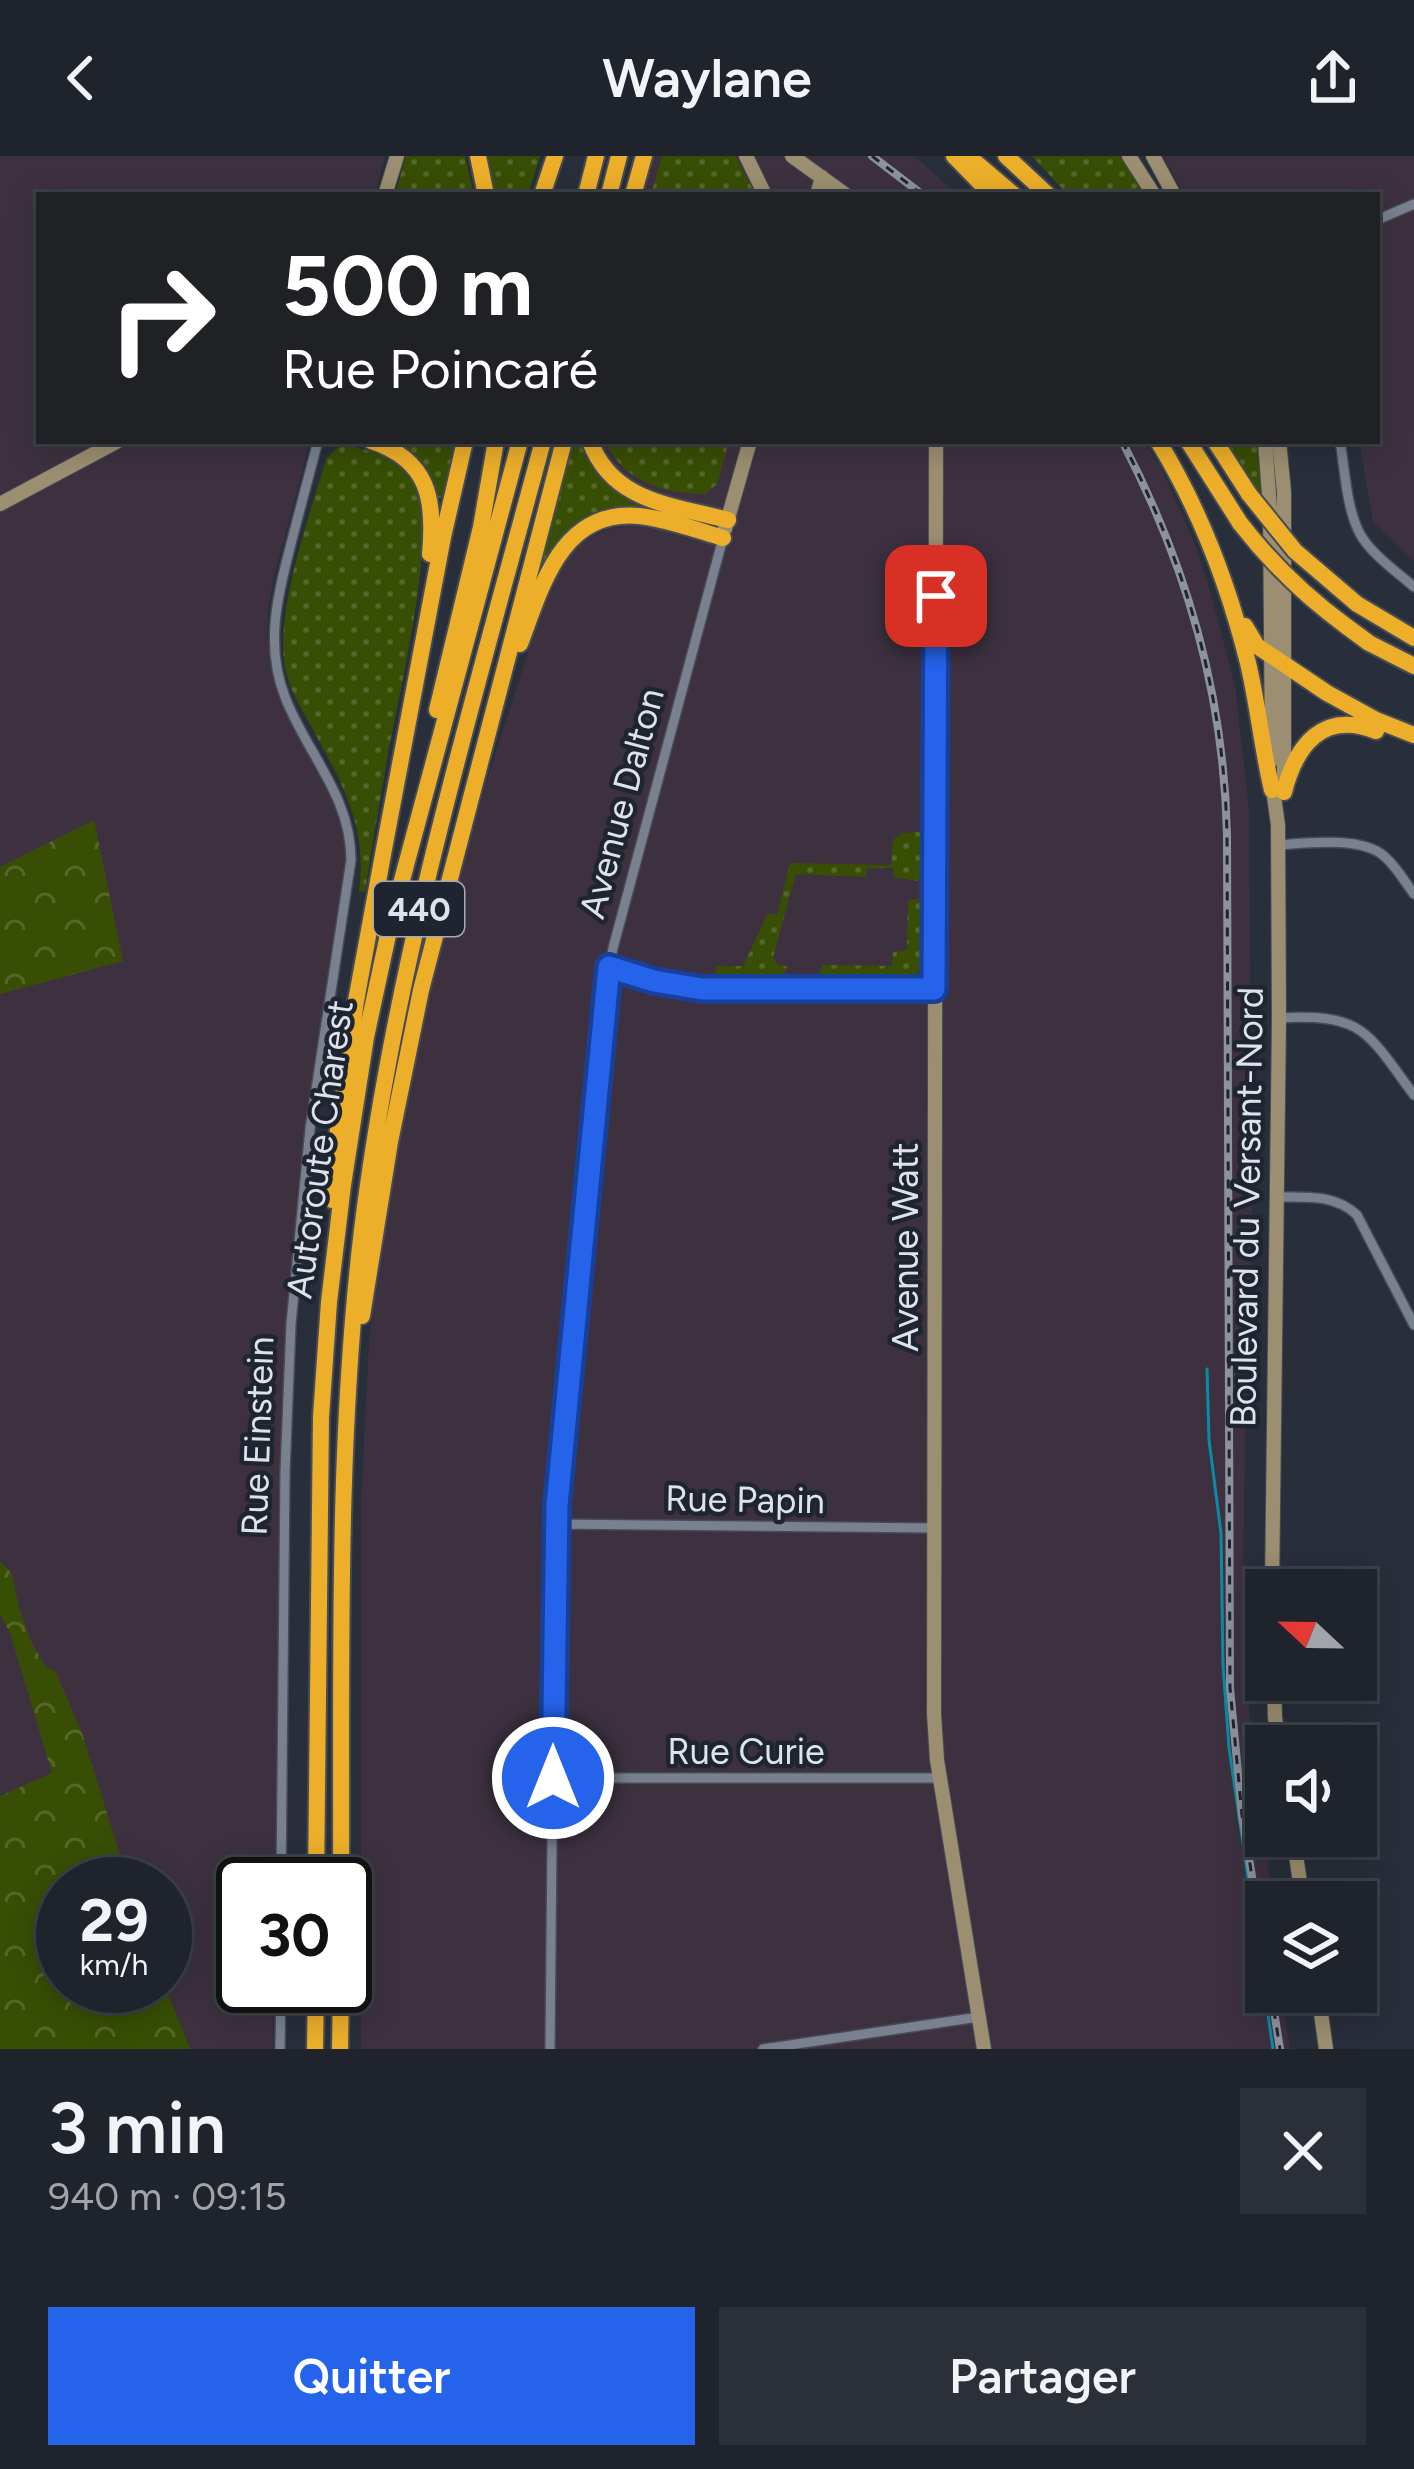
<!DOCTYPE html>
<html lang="fr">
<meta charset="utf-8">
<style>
:root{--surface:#1e232c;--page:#2b2f38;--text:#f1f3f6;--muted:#a1a4a9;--line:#3c4048;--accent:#2563eb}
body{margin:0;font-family:Figtree,sans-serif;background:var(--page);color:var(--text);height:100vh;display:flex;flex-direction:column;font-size:45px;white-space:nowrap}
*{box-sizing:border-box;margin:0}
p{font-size:39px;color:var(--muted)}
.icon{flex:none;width:66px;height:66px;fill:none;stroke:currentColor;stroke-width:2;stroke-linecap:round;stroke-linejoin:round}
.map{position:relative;height:1893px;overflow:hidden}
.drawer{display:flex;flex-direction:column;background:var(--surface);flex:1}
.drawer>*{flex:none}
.hud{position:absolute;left:36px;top:36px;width:1344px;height:252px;border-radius:0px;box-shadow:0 6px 30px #0003,0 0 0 3px var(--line);background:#202124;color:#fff;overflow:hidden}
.needle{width:78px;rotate:292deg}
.buttons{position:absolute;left:1245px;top:1413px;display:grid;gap:24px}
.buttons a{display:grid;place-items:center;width:132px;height:132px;border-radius:0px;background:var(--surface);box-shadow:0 6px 30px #0003,0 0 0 3px var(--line);font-size:60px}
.speed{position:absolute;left:36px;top:1701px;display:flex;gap:24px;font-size:60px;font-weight:700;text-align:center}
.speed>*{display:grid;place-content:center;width:156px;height:156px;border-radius:50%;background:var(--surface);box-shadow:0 6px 30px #0003,0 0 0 3px var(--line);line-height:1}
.speed small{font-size:30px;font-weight:400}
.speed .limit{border:6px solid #111;border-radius:18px;background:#fff;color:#111}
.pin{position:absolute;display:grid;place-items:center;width:102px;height:102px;color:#fff;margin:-51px;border-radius:24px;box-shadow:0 6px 18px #0006}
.me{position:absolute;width:132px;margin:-66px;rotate:0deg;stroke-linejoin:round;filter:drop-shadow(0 0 9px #0008)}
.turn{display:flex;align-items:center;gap:42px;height:252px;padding:0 48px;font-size:54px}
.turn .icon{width:156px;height:156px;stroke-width:2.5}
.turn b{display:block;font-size:84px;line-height:102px}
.round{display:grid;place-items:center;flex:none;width:126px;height:126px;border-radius:0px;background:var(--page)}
.overview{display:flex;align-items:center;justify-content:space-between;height:204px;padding:0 48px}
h1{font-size:72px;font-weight:600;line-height:90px}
.cta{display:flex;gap:24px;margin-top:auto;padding:24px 48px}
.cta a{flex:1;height:138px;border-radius:0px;background:var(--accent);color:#fff;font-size:48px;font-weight:600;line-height:138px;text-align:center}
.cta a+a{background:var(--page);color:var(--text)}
header{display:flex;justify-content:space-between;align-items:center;height:156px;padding:0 48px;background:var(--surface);font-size:54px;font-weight:600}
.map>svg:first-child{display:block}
.industrial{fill:#3d3140;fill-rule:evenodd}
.green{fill:url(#green-dots)}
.forest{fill:url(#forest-crowns)}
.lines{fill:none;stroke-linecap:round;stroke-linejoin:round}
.stream{stroke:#0a8ca4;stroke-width:3}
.street-casing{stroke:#464c56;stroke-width:12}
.secondary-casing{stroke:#464c56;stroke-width:16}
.highway-casing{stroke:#464c56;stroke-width:20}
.street{stroke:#79818f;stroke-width:9}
.secondary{stroke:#9c8f71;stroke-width:14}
.highway{stroke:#edaf2a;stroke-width:16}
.rail-casing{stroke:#8d939d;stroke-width:8}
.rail{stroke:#1f2530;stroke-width:3;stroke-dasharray:9;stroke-linecap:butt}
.highway-bridge-casing{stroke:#464c56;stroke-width:20;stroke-linecap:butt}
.highway-bridge{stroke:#edaf2a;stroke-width:16}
.route-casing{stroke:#184099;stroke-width:30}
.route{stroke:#2563eb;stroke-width:21}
.labels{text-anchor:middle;stroke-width:9;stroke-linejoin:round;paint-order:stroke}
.shield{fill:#1f2530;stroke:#a5aab3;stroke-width:3}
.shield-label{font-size:33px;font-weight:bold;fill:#dee3eb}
.street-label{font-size:36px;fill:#dee3eb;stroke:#1f2530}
</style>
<header><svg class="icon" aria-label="back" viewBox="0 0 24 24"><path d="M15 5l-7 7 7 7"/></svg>Waylane<svg class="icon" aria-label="share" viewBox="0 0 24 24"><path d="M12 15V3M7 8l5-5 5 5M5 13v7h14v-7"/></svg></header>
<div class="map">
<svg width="1414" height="1893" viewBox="0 0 1414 1893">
<defs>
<pattern id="green-dots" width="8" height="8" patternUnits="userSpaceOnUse" patternTransform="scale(3)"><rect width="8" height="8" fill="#384e04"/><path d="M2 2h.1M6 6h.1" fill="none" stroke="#546729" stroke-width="1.8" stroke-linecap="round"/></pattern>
<pattern id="forest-crowns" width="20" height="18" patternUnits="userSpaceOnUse" patternTransform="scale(3)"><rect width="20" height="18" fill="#384e04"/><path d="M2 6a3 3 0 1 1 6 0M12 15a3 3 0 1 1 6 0" fill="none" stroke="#546729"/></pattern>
</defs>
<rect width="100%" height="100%" fill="#282f3b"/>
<path class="industrial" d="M 0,0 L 385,0 L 375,39 L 39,39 L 39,285 L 310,285 L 273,425 L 268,452 L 267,480 L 275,528 L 338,648 L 346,692 L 343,725 L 305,975 L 288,1149 L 281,1271 L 275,1728 L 243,1728 L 243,1830 L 274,1830 L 273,1893 L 0,1893 ZM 63,1728 L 165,1728 L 165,1830 L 63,1830 Z
M 654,0 L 914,0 L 958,39 L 643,39 Z
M 1163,0 L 1414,0 L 1414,405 L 1373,365 L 1359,285 L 1377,285 L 1377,39 L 1185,39 Z
M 596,285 L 1144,285 L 1160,310 L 1193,383 L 1207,424 L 1235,530 L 1249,654 L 1252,1086 L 1247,1183 L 1243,1404 L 1250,1571 L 1273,1746 L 1266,1746 L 1266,1836 L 1281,1836 L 1290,1893 L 361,1893 L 361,1347 L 369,1186 L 386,1045 L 439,797 L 487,623 L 540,460 L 564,405 L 580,387 L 609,373 L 635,369 L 650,372 L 661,340 L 639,332 L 614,315 Z"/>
<path class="green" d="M 406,0 L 465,0 L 474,39 L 395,39 Z
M 485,0 L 540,0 L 528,39 L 493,39 Z
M 662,0 L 735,0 L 756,39 L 651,39 Z
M 1032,0 L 1120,0 L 1144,39 L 1068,39 Z
M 388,285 L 457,285 L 442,342 L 436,342 Z
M 573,285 L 583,285 C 597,324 615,337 654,351 L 653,354 C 610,348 566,368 546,408 L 541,406 Z
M 605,285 L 729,285 L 717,328 L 705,338 C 664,338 622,325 605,285 Z
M 1226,285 L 1257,285 L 1261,335 L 1258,335 Z
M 348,289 C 377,297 403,303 417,331 C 438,373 398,546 388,598 C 380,644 372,690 365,736 L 359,735 C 368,668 341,626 311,570 C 300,551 289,532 285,511 C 275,453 310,360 326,303 L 337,292 Z
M 918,676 L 923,677 L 921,721 L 917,725 L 894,721 L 893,712 L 867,712 L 866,721 L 796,718 L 773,801 L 779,810 L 787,810 L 784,821 L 714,822 L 717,810 L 743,810 L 768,757 L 777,759 L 790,707 L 891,709 L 893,684 L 902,677 Z
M 919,743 L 923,746 L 923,808 L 915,820 L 877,822 L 819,820 L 822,809 L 892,810 L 893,796 L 907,794 L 908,744 Z"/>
<path class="forest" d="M 94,664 L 123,805 L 0,838 L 0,711 Z
M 0,1405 L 12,1418 L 19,1451 L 32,1488 L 46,1511 L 55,1514 L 83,1580 L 129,1728 L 63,1728 L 63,1830 L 165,1830 L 190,1893 L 0,1893 L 0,1640 L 52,1617 L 10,1477 L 0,1458 Z"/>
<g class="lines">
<path class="stream" d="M 1207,1213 L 1209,1284 L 1221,1377 L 1223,1509 L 1229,1592 L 1273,1893"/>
<g class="street-casing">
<path id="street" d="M 1377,64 L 1414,48
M 1340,285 C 1345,314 1346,351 1360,378 C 1372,399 1396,415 1414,431
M 1278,689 C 1307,687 1361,680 1384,700 C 1396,710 1405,726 1414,738
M 609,811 L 654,825 L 702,833 L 935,834
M 1279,862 C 1364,857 1367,876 1414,939
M 1277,1041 C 1306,1041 1335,1038 1357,1059 L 1414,1169
M 555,1368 L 934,1372
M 553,1622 L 940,1622
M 281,1728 L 285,1316 L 291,1168 L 310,973 L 351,704 C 351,640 307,598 285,541 C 263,485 280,431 294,376 C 302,346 310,315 318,285
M 280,1893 L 281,1830
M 550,1893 L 555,1368 L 604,840 L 613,792 L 723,382
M 763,1893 L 979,1861"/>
</g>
<g class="secondary-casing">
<path id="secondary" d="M 746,0 L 765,39
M 792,0 L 846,39
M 1129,0 L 1154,39
M 1153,0 L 1174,39
M 385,39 L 397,0
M 817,39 L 822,21
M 936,285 L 934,1558 L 937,1604 L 984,1893
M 1265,285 L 1270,352 L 1272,604
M 1279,285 L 1284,336 L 1284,628
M 0,348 L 118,285
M 725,373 L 750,285
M 1272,626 L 1278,669 L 1279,862 L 1272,1434
M 1274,1524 L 1275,1561 L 1279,1590
M 1293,1680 L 1303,1746
M 1318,1836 L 1326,1893"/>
</g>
<g class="highway-casing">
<path id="highway" d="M 478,0 L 486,39
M 954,0 L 992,39
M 968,0 L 1014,39
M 1006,0 L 1048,39
M 542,39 L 555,0
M 586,39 L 596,0
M 609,39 L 619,0
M 633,39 L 644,0
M 371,285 C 429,304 435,343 430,398
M 590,285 C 612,346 672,349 728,364
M 1158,285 C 1199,352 1229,431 1248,507 C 1258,549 1262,592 1272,634
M 1188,285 L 1240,367
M 1215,285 L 1249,338
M 1357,448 L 1414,482
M 1245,470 L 1257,490 L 1327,537 L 1376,564 L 1414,579
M 1346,470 L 1369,487 L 1414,510
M 520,488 C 542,430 561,353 639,360 C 667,363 696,374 723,382
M 437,554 L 481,371 L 496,285
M 1284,636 C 1296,589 1323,554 1376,575
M 332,1044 L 331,1024 L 356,845 L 384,693 L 443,381 L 465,285
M 362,1160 L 390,986 L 421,834 L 564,285
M 316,1728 L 321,1261 L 329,1146 L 343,1029 L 366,881 L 391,765 L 520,285
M 341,1728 C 342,1510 336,1291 362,1074 C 395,805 473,546 543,285
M 315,1893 L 316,1830
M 340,1893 L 341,1830"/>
</g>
<use href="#street" class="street"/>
<use href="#secondary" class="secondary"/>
<use href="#highway" class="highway"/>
<g class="rail-casing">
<path id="rail" d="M 872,0 L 923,39
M 1122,285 C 1187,410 1224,538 1227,679 L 1230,1532 L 1242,1659 L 1266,1807
M 1271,1836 L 1280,1893"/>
</g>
<use href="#rail" class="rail"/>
<g class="highway-bridge-casing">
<path id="highway-bridge" d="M 1249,338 L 1295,395 L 1357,448
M 1240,367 C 1271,407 1305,440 1346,470"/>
</g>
<use href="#highway-bridge" class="highway-bridge"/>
</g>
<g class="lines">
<g class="route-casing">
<path id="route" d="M 553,1622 L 557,1349 L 609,811 L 654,825 L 702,833 L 934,833 L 936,440"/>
</g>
<use href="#route" class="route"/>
</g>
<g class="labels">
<rect class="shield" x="374" y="726" width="90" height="54" rx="9"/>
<g class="shield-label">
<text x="419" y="765">440</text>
</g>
<g class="street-label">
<text transform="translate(621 647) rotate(-75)" y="13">Avenue Dalton</text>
<text transform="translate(319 993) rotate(-82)" y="13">Autoroute Charest</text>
<text transform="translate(1246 1051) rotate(-89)" y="13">Boulevard du Versant-Nord</text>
<text transform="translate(905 1091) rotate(-90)" y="13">Avenue Watt</text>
<text transform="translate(257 1280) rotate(-88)" y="13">Rue Einstein</text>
<text transform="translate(745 1343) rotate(1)" y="13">Rue Papin</text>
<text x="746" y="1608">Rue Curie</text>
</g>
</g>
</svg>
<div class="buttons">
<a><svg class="needle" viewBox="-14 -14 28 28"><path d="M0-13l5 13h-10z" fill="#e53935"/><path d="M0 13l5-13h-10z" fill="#a1a4a9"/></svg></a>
<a><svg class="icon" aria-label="sound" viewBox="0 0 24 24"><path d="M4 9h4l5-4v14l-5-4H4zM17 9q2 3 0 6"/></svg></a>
<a><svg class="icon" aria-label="layers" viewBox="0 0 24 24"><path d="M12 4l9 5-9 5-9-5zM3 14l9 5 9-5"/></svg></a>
</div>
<div class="speed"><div>29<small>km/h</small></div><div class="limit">30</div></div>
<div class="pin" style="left:936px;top:440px;background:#d93025"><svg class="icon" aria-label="arrive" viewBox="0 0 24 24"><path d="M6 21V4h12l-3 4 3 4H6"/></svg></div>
<svg class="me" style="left:553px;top:1622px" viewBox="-20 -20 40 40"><circle r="17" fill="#2563eb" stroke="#fff" stroke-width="3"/><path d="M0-11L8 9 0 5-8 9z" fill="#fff"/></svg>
<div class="hud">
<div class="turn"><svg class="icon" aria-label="right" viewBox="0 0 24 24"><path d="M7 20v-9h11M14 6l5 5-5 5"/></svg><div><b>500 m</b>Rue Poincaré</div></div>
</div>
</div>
<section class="drawer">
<div class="overview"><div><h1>3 min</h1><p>940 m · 09:15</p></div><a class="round"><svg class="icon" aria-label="close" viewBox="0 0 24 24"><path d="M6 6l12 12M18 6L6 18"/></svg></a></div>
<div class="cta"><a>Quitter</a><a>Partager</a></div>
</section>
